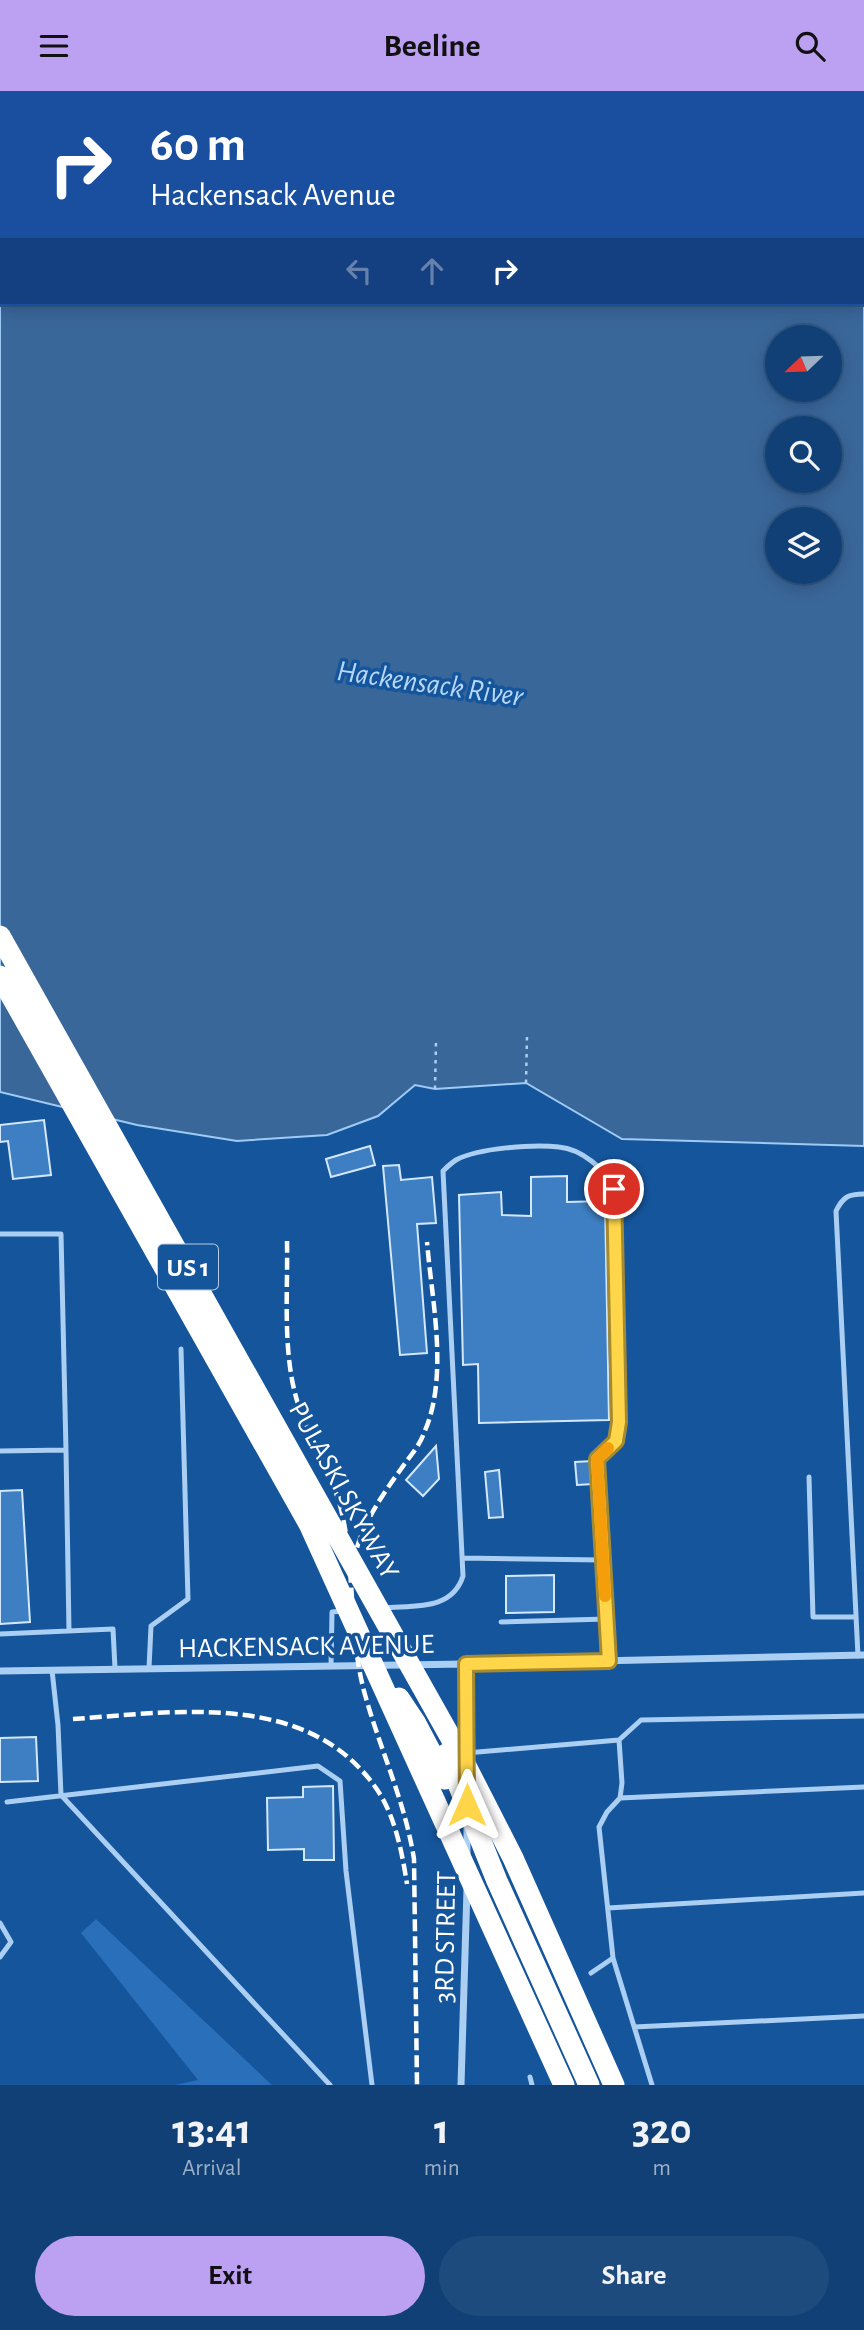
<!DOCTYPE html>
<style>
:root{--surface:#104075;--page:#1e4b7d;--text:#f1f3f6;--muted:#9cafc5;--line:#305987;--accent:#bca0f2}
body{margin:0;font-family:"Alegreya Sans",sans-serif;background:var(--page);color:var(--text);height:100vh;display:flex;flex-direction:column;font-size:26px;white-space:nowrap}
*{box-sizing:border-box;margin:0}
p{font-size:23px;color:var(--muted)}
.icon{flex:none;width:38px;height:38px;fill:none;stroke:currentColor;stroke-width:2;stroke-linecap:round;stroke-linejoin:round}
.map{position:relative;height:1994px;overflow:hidden}
.drawer{display:flex;flex-direction:column;background:var(--surface);flex:1}
.drawer>*{flex:none}
.hud{position:absolute;left:0px;top:0px;width:864px;height:214px;box-shadow:0 4px 18px #0003,0 0 0 2px var(--line);background:#1a4fa0;color:#fff;overflow:hidden}
.needle{width:46px;rotate:247deg}
.fabs{position:absolute;left:765px;top:234px;display:grid;gap:14px}
.fabs a{display:grid;place-items:center;width:77px;height:77px;border-radius:50%;background:var(--surface);box-shadow:0 4px 18px #0003,0 0 0 2px var(--line);font-size:35px}
.pin{position:absolute;display:grid;place-items:center;width:60px;height:60px;color:#fff;margin:-30px;border:4px solid #fff;border-radius:50%;box-shadow:0 2px 7px #0007}
.me{position:absolute;width:77px;margin:-38px;rotate:0deg;stroke-linejoin:round;filter:drop-shadow(0 0 5px #0008)}
.turn{display:flex;align-items:center;gap:24px;height:147px;padding:0 35px;font-size:32px}
.turn .icon{width:91px;height:91px;stroke-width:2.5}
.turn b{display:block;font-size:49px;line-height:60px}
.lanes{display:flex;align-items:center;height:66px;padding:0 35px;background:#0003;justify-content:center;gap:35px;direction:ltr}
.lanes .off{opacity:.35}
.eta{display:flex;justify-content:space-evenly;align-items:center;height:119px;text-align:center}
.eta b{font-size:42px;font-weight:700;line-height:49px}
.action{display:flex;gap:14px;margin-top:auto;padding:14px 35px}
.action a{flex:1;height:80px;border-radius:42px;background:var(--accent);color:#111;font-size:28px;font-weight:700;line-height:80px;text-align:center}
.action a+a{background:var(--page);color:var(--text)}
header{display:flex;justify-content:space-between;align-items:center;height:91px;padding:0 35px;background:var(--accent);color:#111;font-size:32px;font-weight:700}
.map>svg:first-child{display:block}
.green{fill:#296fba}
.water{fill:#3a679a;stroke:#9ecaf5;stroke-width:2;fill-rule:evenodd}
.building{fill:#3e7ec2;stroke:#d3e8fd;stroke-width:2}
.lines{fill:none;stroke-linecap:round;stroke-linejoin:round}
.path{stroke:#abcef3;stroke-width:2.5;stroke-dasharray:3.5 5;stroke-linecap:butt}
.service{stroke:#abcef3;stroke-width:5}
.minor{stroke:#abcef3;stroke-width:7}
.rail{stroke:#fff;stroke-width:4.5;stroke-dasharray:12 5;stroke-linecap:butt}
.motorway-bridge{stroke:#fff;stroke-width:21}
.route-casing{stroke:#a68a30;stroke-width:18}
.route{stroke:#ffd54a;stroke-width:12}
.slow{stroke:#f59e0b;stroke-width:12}
.labels{text-anchor:middle;stroke-width:7;stroke-linejoin:round;paint-order:stroke}
.shield{fill:#15559c;stroke:#b9cce1;stroke-width:2}
.shield-label{font-size:26px;font-weight:bold;fill:#fff}
.street-label{font-size:28px;fill:#fff;stroke:#15559c}
.water-label{font-size:30px;font-style:italic;fill:#b8d8f9;stroke:#15559c}
</style>
<header><svg class="icon" aria-label="menu" viewBox="0 0 24 24"><path d="M4 6h16M4 12h16M4 18h16"/></svg>Beeline<svg class="icon" aria-label="search" viewBox="0 0 24 24"><circle cx="10" cy="10" r="6"/><path d="M15 15l6 6"/></svg></header>
<div class="map">
<svg width="864" height="1994" viewBox="0 0 864 1994">
<rect width="100%" height="100%" fill="#15559c"/>
<path class="green" d="M 317,0 L 864,0 L 864,134 L 863,2 L 317,2 Z
M 96,1828 L 272,1994 L 175,1994 L 198,1989 L 81,1842 Z"/>
<path class="water" d="M 864,134 L 864,1055 L 622,1048 L 526,992 L 435,998 L 415,994 L 378,1025 L 327,1044 L 237,1050 L 137,1034 L 0,1001 L 0,166 L 2,212 L 863,212 ZM 777,247 L 830,247 L 830,299 L 777,299 ZM 777,338 L 830,338 L 830,390 L 777,390 ZM 777,429 L 830,429 L 830,481 L 777,481 Z"/>
<path class="building" d="M 44,1029 L 51,1084 L 13,1088 L 8,1050 L 0,1051 L 0,1034 Z
M 370,1055 L 375,1074 L 331,1086 L 326,1068 Z
M 399,1074 L 401,1089 L 432,1086 L 436,1132 L 417,1133 L 427,1262 L 400,1264 L 383,1075 Z
M 567,1085 L 567,1111 L 605,1110 L 609,1329 L 479,1332 L 478,1273 L 463,1274 L 459,1104 L 501,1101 L 502,1124 L 531,1125 L 531,1086 Z
M 436,1355 L 439,1388 L 423,1405 L 406,1389 Z
M 592,1370 L 593,1393 L 577,1394 L 575,1371 Z
M 499,1379 L 503,1426 L 489,1427 L 485,1381 Z
M 22,1399 L 30,1531 L 0,1533 L 0,1400 Z
M 554,1484 L 554,1521 L 506,1522 L 506,1485 Z
M 36,1646 L 38,1690 L 0,1691 L 0,1647 Z
M 333,1695 L 334,1769 L 304,1769 L 304,1758 L 268,1759 L 267,1707 L 303,1706 L 303,1696 Z"/>
<g class="lines">
<path class="path" d="M 314,2 L 314,0
M 578,2 L 583,0
M 526,992 L 527,945
M 435,998 L 436,951"/>
<path class="service" d="M 229,2 L 229,0
M 0,87 L 2,88
M 0,1143 L 61,1143 L 66,1359 L 0,1360
M 66,1359 L 69,1540
M 809,1386 L 813,1526 L 856,1526
M 462,1467 L 603,1469
M 383,1517 C 414,1514 452,1520 463,1485 L 443,1080 C 447,1076 451,1072 456,1069 C 478,1057 534,1053 559,1056 C 581,1058 606,1078 614,1098 L 619,1331 L 616,1350 L 597,1368 L 609,1570
M 501,1531 L 607,1528
M 0,1543 L 113,1538 L 115,1577
M 858,1565 L 836,1120 C 843,1106 848,1103 864,1103
M 331,1575 L 332,1521 L 342,1520
M 149,1577 L 151,1535 L 188,1508 L 181,1258
M 52,1579 L 58,1634 L 61,1704 L 330,1994
M 466,1662 L 619,1649
M 620,1707 L 864,1696
M 7,1711 L 318,1675 L 340,1690 L 346,1780 L 372,1994
M 608,1817 L 864,1802
M 0,1832 L 11,1851 L 0,1866
M 591,1882 L 613,1867
M 634,1936 L 864,1925
M 530,1986 L 532,1994
M 652,1994 L 613,1867 L 599,1736 L 607,1721 L 620,1707 L 622,1692 L 619,1649 L 641,1629 L 864,1625"/>
<path class="minor" d="M 466,1573 L 466,1660
M 0,1580 L 466,1573 L 864,1564
M 467,1735 L 467,1762
M 461,1994 L 467,1798"/>
<path class="rail" d="M 287,1150 C 288,1203 282,1262 298,1313 C 311,1352 335,1386 343,1427 C 355,1484 349,1543 364,1600 C 379,1656 405,1710 414,1768 L 417,1994
M 353,1473 C 359,1438 380,1407 401,1378 C 409,1366 419,1356 424,1342 C 449,1286 432,1211 427,1151
M 73,1628 C 176,1621 307,1599 376,1697 C 395,1724 402,1761 407,1793"/>
<path class="motorway-bridge" d="M 0,845 L 461,1665 L 513,1767 L 614,1994
M 0,885 L 309,1433 L 564,1994
M 399,1607 L 415,1631 L 445,1688
M 446,1663 L 497,1790 L 589,1994"/>
</g>
<g class="lines">
<g class="route-casing">
<path id="route" d="M 467,1714 L 466,1573 L 609,1570 L 597,1368 L 616,1350 L 619,1331 L 614,1098"/>
</g>
<use href="#route" class="route"/>
<path class="slow" d="M 605,1505 L 597,1368 L 608,1357"/>
</g>
<g class="labels">
<rect class="shield" x="158" y="1153.5" width="60" height="45" rx="5"/>
<g class="shield-label">
<text x="188" y="1185">US 1</text>
</g>
<g class="street-label">
<text transform="translate(345 1399) rotate(61)" y="10">PULASKI SKYWAY</text>
<text transform="translate(306 1554) rotate(-1)" y="10">HACKENSACK AVENUE</text>
<text transform="translate(444 1846) rotate(-89)" y="10">3RD STREET</text>
</g>
<g class="water-label">
<text transform="translate(430 592) rotate(8)" y="10">Hackensack River</text>
</g>
</g>
</svg>
<div class="fabs">
<a><svg class="needle" viewBox="-14 -14 28 28"><path d="M0-13l5 13h-10z" fill="#e53935"/><path d="M0 13l5-13h-10z" fill="#9cafc5"/></svg></a>
<a><svg class="icon" aria-label="search" viewBox="0 0 24 24"><circle cx="10" cy="10" r="6"/><path d="M15 15l6 6"/></svg></a>
<a><svg class="icon" aria-label="layers" viewBox="0 0 24 24"><path d="M12 4l9 5-9 5-9-5zM3 14l9 5 9-5"/></svg></a>
</div>
<div class="pin" style="left:614px;top:1098px;background:#d93025"><svg class="icon" aria-label="arrive" viewBox="0 0 24 24"><path d="M6 21V4h12l-3 4 3 4H6"/></svg></div>
<svg class="me" style="left:467px;top:1714px" viewBox="-20 -20 40 40"><path d="M0-17L14 15 0 8-14 15z" fill="#ffd54a" stroke="#fff" stroke-width="4"/></svg>
<div class="hud">
<div class="turn"><svg class="icon" aria-label="right" viewBox="0 0 24 24"><path d="M7 20v-9h11M14 6l5 5-5 5"/></svg><div><b>60 m</b>Hackensack Avenue</div></div>
<div class="lanes"><svg class="icon off" aria-label="left" viewBox="0 0 24 24"><path d="M17 20v-9H6M10 6l-5 5 5 5"/></svg><svg class="icon off" aria-label="ahead" viewBox="0 0 24 24"><path d="M12 20V5M6 11l6-6 6 6"/></svg><svg class="icon" aria-label="right" viewBox="0 0 24 24"><path d="M7 20v-9h11M14 6l5 5-5 5"/></svg></div>
</div>
</div>
<section class="drawer">
<div class="eta">
<div><b>13:41</b><p>Arrival</p></div>
<div><b>1</b><p>min</p></div>
<div><b>320</b><p>m</p></div>
</div>
<div class="action"><a>Exit</a><a>Share</a></div>
</section>
